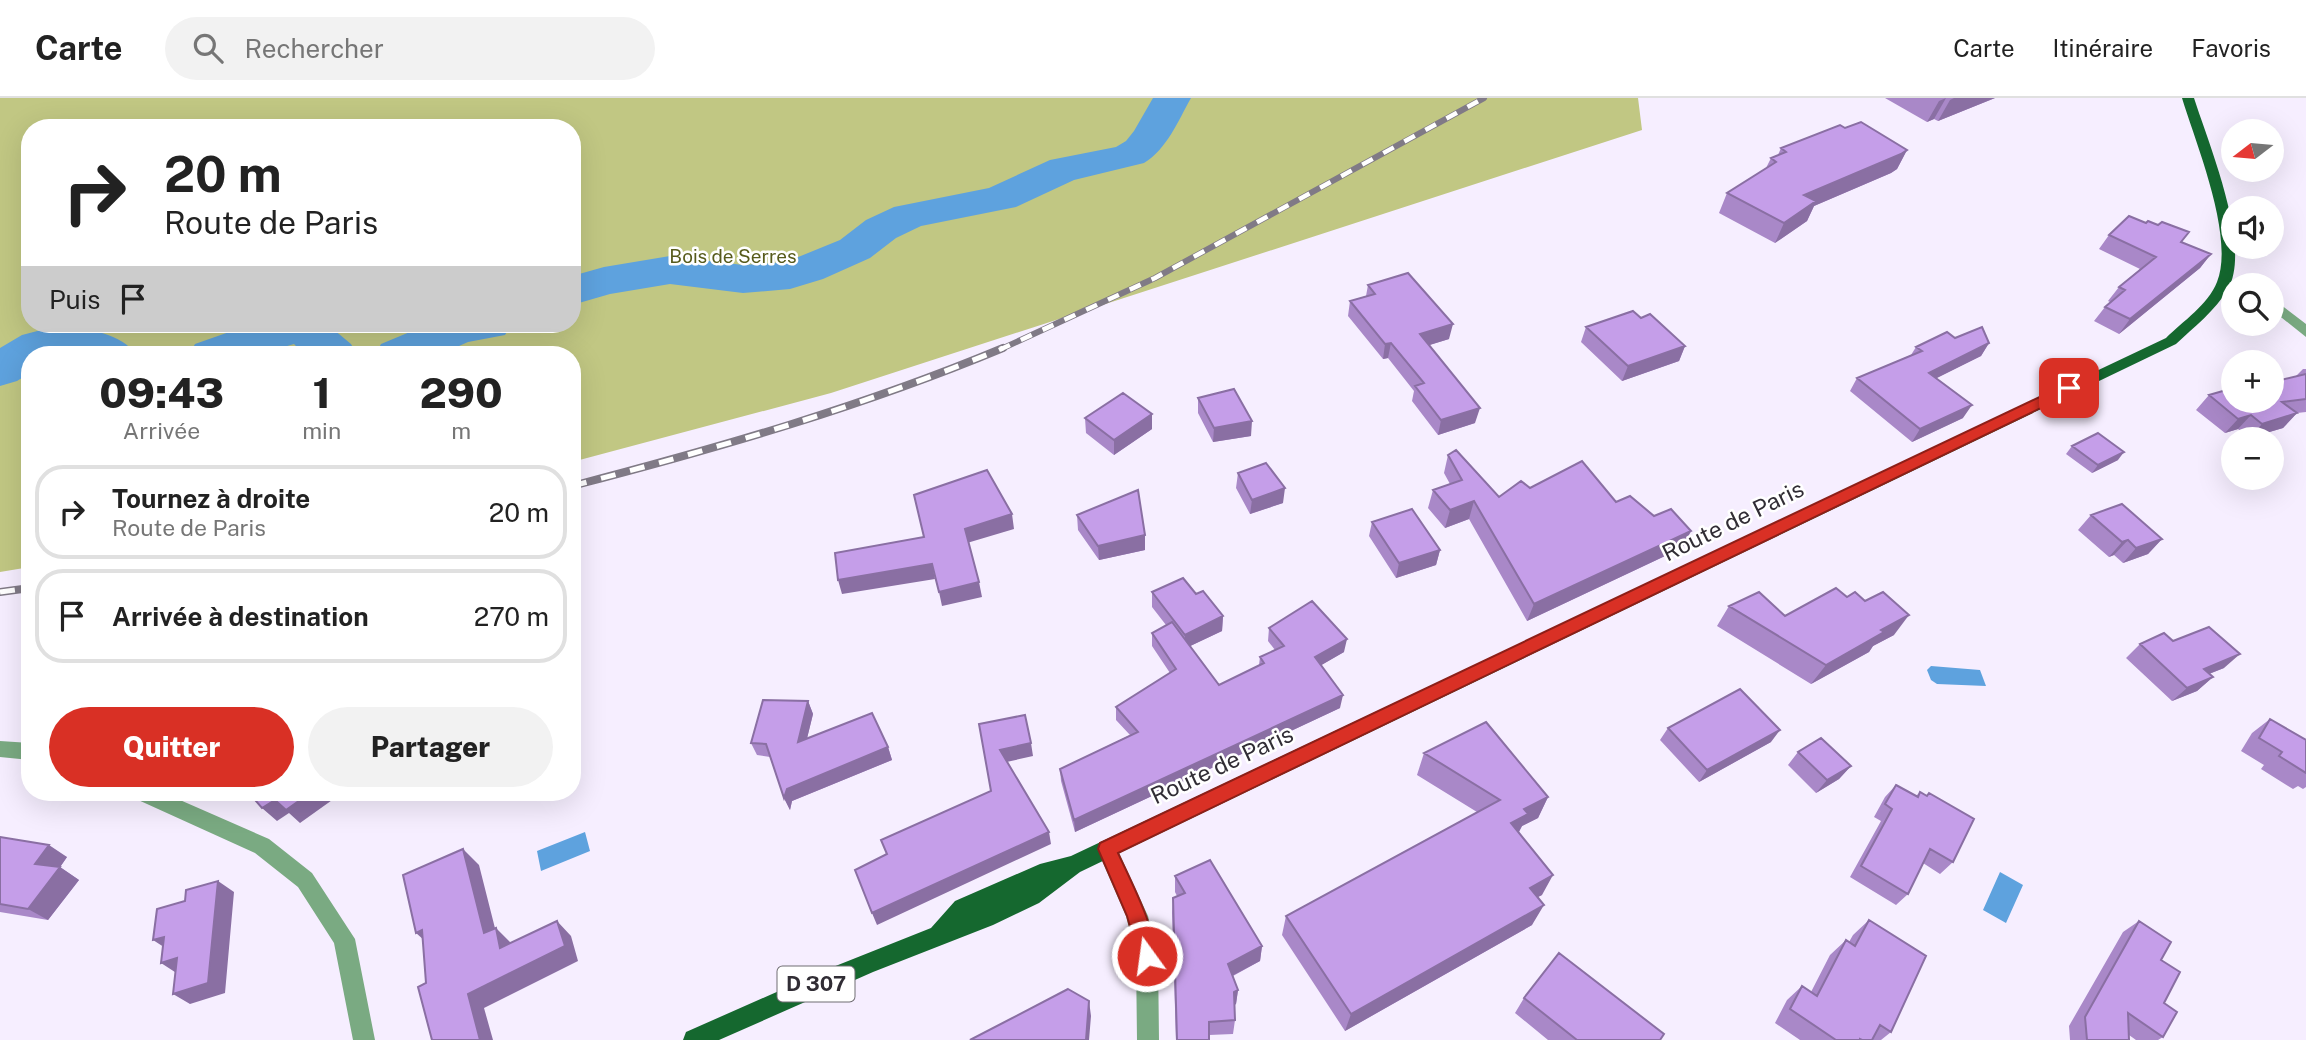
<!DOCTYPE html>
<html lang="fr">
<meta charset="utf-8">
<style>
:root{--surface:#fff;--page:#f2f2f2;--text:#222;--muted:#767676;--line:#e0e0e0;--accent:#d93025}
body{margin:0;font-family:"Public Sans",sans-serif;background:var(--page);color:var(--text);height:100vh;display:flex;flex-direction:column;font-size:26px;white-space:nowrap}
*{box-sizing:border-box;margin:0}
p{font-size:23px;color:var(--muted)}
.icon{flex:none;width:38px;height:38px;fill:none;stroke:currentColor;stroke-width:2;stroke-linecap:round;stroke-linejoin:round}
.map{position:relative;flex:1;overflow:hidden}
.side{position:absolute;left:21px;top:248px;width:560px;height:455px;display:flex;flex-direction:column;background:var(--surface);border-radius:28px;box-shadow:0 7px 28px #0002}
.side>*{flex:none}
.hud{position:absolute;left:21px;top:21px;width:560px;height:214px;border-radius:28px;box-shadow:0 7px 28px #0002;background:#fff;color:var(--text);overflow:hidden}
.needle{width:46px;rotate:254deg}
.controls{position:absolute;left:2221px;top:21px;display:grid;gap:14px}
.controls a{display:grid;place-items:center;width:63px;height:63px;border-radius:50%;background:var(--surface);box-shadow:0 7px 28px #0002;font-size:35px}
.pin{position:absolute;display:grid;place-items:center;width:60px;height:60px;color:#fff;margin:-30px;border-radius:14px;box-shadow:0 4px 10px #0006}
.me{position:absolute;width:77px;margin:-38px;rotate:346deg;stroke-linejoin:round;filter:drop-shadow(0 0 5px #0008)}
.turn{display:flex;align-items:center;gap:24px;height:147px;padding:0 28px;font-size:32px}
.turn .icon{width:91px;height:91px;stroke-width:2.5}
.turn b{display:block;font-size:49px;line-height:60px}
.then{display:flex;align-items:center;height:66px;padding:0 28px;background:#0003;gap:14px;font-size:26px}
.eta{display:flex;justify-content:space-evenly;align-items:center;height:119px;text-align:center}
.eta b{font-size:42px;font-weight:800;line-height:49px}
.primary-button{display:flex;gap:14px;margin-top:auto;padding:14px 28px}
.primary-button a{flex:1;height:80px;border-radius:42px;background:var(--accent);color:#fff;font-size:28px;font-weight:800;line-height:80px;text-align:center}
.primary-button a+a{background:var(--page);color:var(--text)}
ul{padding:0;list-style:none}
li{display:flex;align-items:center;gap:21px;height:94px;margin:0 14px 10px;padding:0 14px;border:4px solid var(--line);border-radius:28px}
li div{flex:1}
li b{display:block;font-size:26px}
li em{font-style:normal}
header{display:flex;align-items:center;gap:42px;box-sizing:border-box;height:98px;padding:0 35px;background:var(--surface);border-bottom:2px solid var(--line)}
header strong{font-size:33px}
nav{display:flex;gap:38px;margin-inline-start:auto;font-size:24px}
.search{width:490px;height:63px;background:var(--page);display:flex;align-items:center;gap:18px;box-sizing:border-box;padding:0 24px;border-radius:38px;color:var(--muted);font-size:26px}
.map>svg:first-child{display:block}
.green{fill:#c1c783;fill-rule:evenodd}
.water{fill:#5ea2de}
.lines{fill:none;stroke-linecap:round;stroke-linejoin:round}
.river{fill:#5ea2de;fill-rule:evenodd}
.minor{fill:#7aaa82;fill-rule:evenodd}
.primary{fill:#15682f;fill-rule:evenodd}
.rail-far1-casing{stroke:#807a86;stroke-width:6}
.rail-casing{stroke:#807a86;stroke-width:8}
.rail-far1{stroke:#fff;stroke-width:4.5;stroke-dasharray:12;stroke-linecap:butt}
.rail{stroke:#fff;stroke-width:5;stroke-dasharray:15;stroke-linecap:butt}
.wall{fill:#a988c8}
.shaded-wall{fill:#8a6fa3}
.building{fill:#c59ee9;stroke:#8a6fa3;stroke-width:2}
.route{fill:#d93025;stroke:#8d1f18;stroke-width:2}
.labels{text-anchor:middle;stroke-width:5;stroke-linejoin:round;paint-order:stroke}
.far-park-label{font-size:19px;fill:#575b1b;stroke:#fff}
.shield{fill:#fff;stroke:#6f6c72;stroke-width:2}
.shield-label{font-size:21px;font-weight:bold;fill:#312d35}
.street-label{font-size:23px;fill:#312d35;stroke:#fff}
</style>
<header>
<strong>Carte</strong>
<div class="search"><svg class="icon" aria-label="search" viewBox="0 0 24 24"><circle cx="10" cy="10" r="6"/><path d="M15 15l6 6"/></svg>Rechercher</div>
<nav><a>Carte</a><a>Itinéraire</a><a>Favoris</a></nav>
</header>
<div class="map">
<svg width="2306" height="942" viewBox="0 0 2306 942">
<rect width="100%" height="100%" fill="#f6eeff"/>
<path class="green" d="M 0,0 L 1638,0 L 1642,32 L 831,295 L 572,364 L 572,257 L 30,257 L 30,469 L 0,474 ZM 30,30 L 572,30 L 572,226 L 30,226 Z"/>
<path class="water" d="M 1931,568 L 1980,572 L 1986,588 L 1937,586 L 1931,582 L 1927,572 Z
M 585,734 L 590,753 L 541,773 L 537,753 Z
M 2000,774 L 2023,787 L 2006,825 L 1983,812 Z"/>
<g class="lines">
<path class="river" d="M 1153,0 L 1191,0 C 1178,23 1167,51 1144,65 L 1074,82 L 1016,109 L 921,128 L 896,140 L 870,160 L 823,181 L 790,191 L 743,195 L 670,186 L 610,196 L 572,207 L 572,178 L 604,169 L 670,158 L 743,167 L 786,164 L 840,142 L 866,122 L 894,109 L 989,90 L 1050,62 L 1116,49 L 1126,43 L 1134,33 Z
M 252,226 L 327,226 L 351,246 L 357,257 L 305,257 L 294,246 L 257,257 L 189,257 L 195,246 Z
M 429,226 L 512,226 L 505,237 L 468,244 L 439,257 L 375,257 L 381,246 Z
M 49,230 C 75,228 121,233 136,257 L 30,257 L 30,275 L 17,283 L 0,288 L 0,250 L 22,237 Z"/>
<path class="minor" d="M 2272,200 L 2306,226 L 2306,239 L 2272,212 Z
M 0,643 L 30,645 L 30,662 L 0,659 Z
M 133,695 L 164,695 L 269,741 L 312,775 L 355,841 L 375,942 L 353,942 L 334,845 L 298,789 L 255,755 L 136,701 Z
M 1107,742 L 1114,744 L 1148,818 L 1158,858 L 1159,942 L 1137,942 L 1136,858 L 1126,818 L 1097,751 L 1100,744 Z"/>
<path class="primary" d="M 2182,0 L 2194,0 C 2209,47 2252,149 2228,191 C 2215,213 2194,229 2176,246 L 1080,774 L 1039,805 L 993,827 L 873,874 L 719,942 L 683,942 L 686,934 L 833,869 L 931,830 L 955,803 L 1040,766 L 1071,758 L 2166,240 C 2183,223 2208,207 2217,184 C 2235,139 2196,46 2182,0 Z"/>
<g class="rail-far1-casing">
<path id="rail-far1" d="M 999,252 L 1155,180 L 1484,0"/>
</g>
<g class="rail-casing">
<path id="rail" d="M 572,388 C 718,350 864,308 1003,250
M 0,494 L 30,490"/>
</g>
<use href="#rail-far1" class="rail-far1"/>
<use href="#rail" class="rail"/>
</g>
<path class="wall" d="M 1885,0 L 1995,0 L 1938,23 L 1934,21 L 1927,24 Z
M 1845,30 L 1907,52 L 1897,71 L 1891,75 L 1814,108 L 1807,123 L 1775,145 L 1719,115 L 1727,95 L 1766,70 L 1771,60 L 1778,57 L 1781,50 Z
M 2109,137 L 2182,144 L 2211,156 L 2200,170 L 2119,236 L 2094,223 L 2105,209 L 2110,204 L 2108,203 L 2119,189 L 2140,171 L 2099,151 Z
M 1368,187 L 1449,241 L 1429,247 L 1475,325 L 1438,337 L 1412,303 L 1414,293 L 1388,260 L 1383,261 L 1348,218 L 1350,203 L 1366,198 Z
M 1586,229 L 1685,248 L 1679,263 L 1622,283 L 1581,244 Z
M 1955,240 L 1989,245 L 1981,258 L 1936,280 L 1963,320 L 1912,344 L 1850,293 L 1857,280 L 1911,257 L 1916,249 Z
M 2303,271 L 2306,271 L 2306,314 L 2297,315 L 2283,330 L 2249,340 L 2238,331 L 2225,335 L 2196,312 L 2209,297 L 2233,303 L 2296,278 Z
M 1198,300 L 1251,338 L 1213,344 L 1198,315 Z
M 1085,320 L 1152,331 L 1114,357 L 1086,335 Z
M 2072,348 L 2118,362 L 2092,375 L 2066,356 Z
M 1448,357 L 1499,399 L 1530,390 L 1616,404 L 1691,433 L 1682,450 L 1527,523 L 1469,421 L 1445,430 L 1428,410 L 1433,392 L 1450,386 L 1444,375 Z
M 1238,375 L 1283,405 L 1250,416 L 1236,390 Z
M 1077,417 L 1145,452 L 1099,462 L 1078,432 Z
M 2091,417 L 2162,441 L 2148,456 L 2123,465 L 2114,457 L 2109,459 L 2078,432 Z
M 1372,424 L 1440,452 L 1436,467 L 1396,480 L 1369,438 Z
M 1152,494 L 1196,496 L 1223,518 L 1222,533 L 1190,548 L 1219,587 L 1259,567 L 1260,559 L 1275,552 L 1268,543 L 1269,530 L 1344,554 L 1321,567 L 1340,610 L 1075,734 L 1061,683 L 1060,671 L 1130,637 L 1116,622 L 1116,609 L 1170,575 L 1152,548 L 1152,535 L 1166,527 L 1152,509 Z
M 1729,508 L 1785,518 L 1894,537 L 1873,548 L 1869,554 L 1811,586 L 1717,528 Z
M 2173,543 L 2224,570 L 2209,576 L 2213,579 L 2197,593 L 2172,603 L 2126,560 L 2140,546 Z
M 808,603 L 813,616 L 807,640 L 888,649 L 892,662 L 792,703 L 790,712 L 784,700 L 770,659 L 757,657 L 751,645 Z
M 2270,621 L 2306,642 L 2306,689 L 2303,691 L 2298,688 L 2293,691 L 2261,671 L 2264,667 L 2241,653 L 2252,635 Z
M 1668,630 L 1771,644 L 1699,684 L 1660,642 Z
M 1798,654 L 1851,668 L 1839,681 L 1816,695 L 1788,667 Z
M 1424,655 L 1548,699 L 1538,720 L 1522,728 L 1519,734 L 1542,797 L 1537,799 L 1532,827 L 1345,933 L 1282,837 L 1286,818 L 1477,714 L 1417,677 Z
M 1896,687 L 1916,698 L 1920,694 L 1926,698 L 1929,695 L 1953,764 L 1940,776 L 1923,765 L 1908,796 L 1896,807 L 1850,779 L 1881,723 L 1874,719 L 1885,699 Z
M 0,739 L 67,759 L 60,769 L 79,782 L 48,822 L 0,814 Z
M 1175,778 L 1262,848 L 1260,863 L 1233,878 L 1238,892 L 1236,906 L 1234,907 L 1235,922 L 1233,936 L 1209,937 L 1209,942 L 1176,942 L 1172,815 L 1173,800 L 1177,798 L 1175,794 Z
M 1869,822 L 1891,934 L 1881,942 L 1800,942 L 1775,925 L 1787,902 L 1802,888 L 1811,894 L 1830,857 L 1846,842 L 1849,844 L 1853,837 Z
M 2139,823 L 2161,862 L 2164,905 L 2163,939 L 2158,942 L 2136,942 L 2129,937 L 2129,942 L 2070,942 L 2069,928 L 2123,834 Z
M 1524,900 L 1660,942 L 1548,942 L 1515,915 Z"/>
<path class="shaded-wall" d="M 1946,0 L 1934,21 L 1927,24 L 1939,3 Z
M 1954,0 L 1995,0 L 1938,23 L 1950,2 Z
M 1907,52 L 1897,71 L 1891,75 L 1814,108 L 1807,123 L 1775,145 L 1784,125 L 1804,97 Z
M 2211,156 L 2200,170 L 2119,236 L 2130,221 Z
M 1453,226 L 1449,241 L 1417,251 L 1420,236 Z
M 1391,245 L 1388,260 L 1383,261 L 1385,246 Z
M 1989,245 L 1981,258 L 1921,288 L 1929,275 Z
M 1685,248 L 1679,263 L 1622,283 L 1628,268 Z
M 1972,307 L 1963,320 L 1912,344 L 1920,331 Z
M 1480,310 L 1475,325 L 1438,337 L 1441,322 Z
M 2297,315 L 2283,330 L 2249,340 L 2262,326 Z
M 1152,316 L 1152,331 L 1114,357 L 1114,342 Z
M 2251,317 L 2238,331 L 2225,335 L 2238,321 Z
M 1252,323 L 1251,338 L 1213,344 L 1214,330 Z
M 2124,354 L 2118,362 L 2092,375 L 2098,367 Z
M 1285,390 L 1283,405 L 1250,416 L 1252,402 Z
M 1474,403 L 1469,421 L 1445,430 L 1450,412 Z
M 1012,416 L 1014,431 L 967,445 L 965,431 Z
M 1691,433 L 1682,450 L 1527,523 L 1534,506 Z
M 1145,437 L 1145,452 L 1099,462 L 1098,448 Z
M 2162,441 L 2148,456 L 2123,465 L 2136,450 Z
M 2128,442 L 2114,457 L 2109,459 L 2122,444 Z
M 1440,452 L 1436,467 L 1396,480 L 1399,465 Z
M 932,466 L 935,481 L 842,496 L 838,482 Z
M 979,484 L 982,499 L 942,508 L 939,494 Z
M 1909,517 L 1894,537 L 1873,548 L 1869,554 L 1811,586 L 1826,567 L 1881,532 Z
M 1223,518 L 1222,533 L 1184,551 L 1185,537 Z
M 1347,541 L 1344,554 L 1313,572 L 1315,559 Z
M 2240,556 L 2224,570 L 2188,584 L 2204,571 Z
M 2213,579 L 2197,593 L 2172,603 L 2187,590 Z
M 1343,597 L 1340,610 L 1075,734 L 1074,722 Z
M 808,603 L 813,616 L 803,657 L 798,644 Z
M 1780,632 L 1771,644 L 1699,684 L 1707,672 Z
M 1031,645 L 1033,658 L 1002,665 L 1000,652 Z
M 888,649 L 892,662 L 792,703 L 790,712 L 784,700 L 787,691 Z
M 1851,668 L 1839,681 L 1816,695 L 1827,682 Z
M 310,695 L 330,695 L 335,700 L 300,725 L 289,715 L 277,723 L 262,710 L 275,702 Z
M 1548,699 L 1538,720 L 1522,728 L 1517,737 L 1511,725 L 1524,711 Z
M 1049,734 L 1051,746 L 877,827 L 872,815 Z
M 49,747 L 67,759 L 56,775 L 60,769 L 79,782 L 48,822 L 28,811 L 35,766 Z
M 463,751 L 479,767 L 500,850 L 484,835 Z
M 1553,777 L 1542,797 L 1519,809 L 1530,790 Z
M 218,783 L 234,794 L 225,895 L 190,906 L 173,896 Z
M 1544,807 L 1532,827 L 1345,933 L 1351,916 Z
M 557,823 L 571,838 L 578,863 L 484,910 L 493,942 L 480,942 L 468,896 Z
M 496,830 L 511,845 L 500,850 Z
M 422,832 L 433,850 L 416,835 Z
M 164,839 L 170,853 L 153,842 Z
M 1262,848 L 1260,863 L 1226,881 L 1228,866 Z
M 177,860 L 178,876 L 161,865 Z
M 1238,892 L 1236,906 L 1232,908 L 1234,894 Z
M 1089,903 L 1091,918 L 1089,942 L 1086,942 Z"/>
<path class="building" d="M 1861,24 L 1907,52 L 1901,56 L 1804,97 L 1816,103 L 1784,125 L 1727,95 L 1776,64 L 1771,60 L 1786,54 L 1781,50 L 1840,27 L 1845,30 Z
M 2129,118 L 2146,125 L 2148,123 L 2158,127 L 2162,124 L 2189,134 L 2181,144 L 2211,156 L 2130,221 L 2105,209 L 2125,192 L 2119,189 L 2156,159 L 2109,137 Z
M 1408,175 L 1453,226 L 1420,236 L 1480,310 L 1441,322 L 1415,288 L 1424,285 L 1391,245 L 1385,246 L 1350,203 L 1375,196 L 1368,187 Z
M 1633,213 L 1641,220 L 1650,216 L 1685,248 L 1628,268 L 1586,229 Z
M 1982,229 L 1989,245 L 1929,275 L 1972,307 L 1920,331 L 1857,280 L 1922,253 L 1916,249 L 1947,234 L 1955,240 Z
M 2306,276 L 2306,301 L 2282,304 L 2297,315 L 2262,326 L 2251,317 L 2238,321 L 2209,297 L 2233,290 L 2233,303 L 2272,303 L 2272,284 Z
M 1234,291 L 1252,323 L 1214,330 L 1198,300 Z
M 1123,295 L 1152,316 L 1114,342 L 1085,320 Z
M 2098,335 L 2124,354 L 2098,367 L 2072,348 Z
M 1456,352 L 1499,399 L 1521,383 L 1530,390 L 1582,363 L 1616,404 L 1630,398 L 1654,418 L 1671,411 L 1691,433 L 1534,506 L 1474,403 L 1450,412 L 1433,392 L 1462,382 L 1448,357 Z
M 1266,365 L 1285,390 L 1252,402 L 1238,375 Z
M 987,372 L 1012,416 L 965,431 L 979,484 L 939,494 L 932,466 L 838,482 L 835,455 L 924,439 L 914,397 Z
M 1138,392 L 1145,437 L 1098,448 L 1077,417 Z
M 2122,406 L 2162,441 L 2136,450 L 2128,442 L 2122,444 L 2091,417 Z
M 1412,411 L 1440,452 L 1399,465 L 1372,424 Z
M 1183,480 L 1196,496 L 1203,493 L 1223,518 L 1185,537 L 1152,494 Z
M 1836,490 L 1847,499 L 1855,494 L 1865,503 L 1883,494 L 1909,517 L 1881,532 L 1884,534 L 1826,567 L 1729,508 L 1759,494 L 1785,518 Z
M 1312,503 L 1347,541 L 1315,559 L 1343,597 L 1074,722 L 1060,671 L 1138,634 L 1116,609 L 1176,571 L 1152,535 L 1172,524 L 1219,587 L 1264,565 L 1260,559 L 1284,548 L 1269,530 Z
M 2209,529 L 2240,556 L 2204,571 L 2213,579 L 2187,590 L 2140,546 L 2164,535 L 2173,543 Z
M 1740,591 L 1780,632 L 1707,672 L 1668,630 Z
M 763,602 L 808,603 L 798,644 L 872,615 L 888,649 L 787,691 L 784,700 L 766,646 L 751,645 Z
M 1025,617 L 1031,645 L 1000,652 L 1049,734 L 872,815 L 855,772 L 887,756 L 881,742 L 991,693 L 979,626 Z
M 2270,621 L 2306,642 L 2306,675 L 2279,658 L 2282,654 L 2259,640 Z
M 1486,624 L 1548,699 L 1524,711 L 1528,716 L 1511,725 L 1553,777 L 1530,790 L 1544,807 L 1351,916 L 1286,818 L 1500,702 L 1424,655 Z
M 1821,640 L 1851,668 L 1827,682 L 1798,654 Z
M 1896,687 L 1918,699 L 1920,694 L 1927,698 L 1929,695 L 1974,721 L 1953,764 L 1930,751 L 1908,796 L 1861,768 L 1892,711 L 1885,706 Z
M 249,695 L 310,695 L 286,712 L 275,702 L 262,710 Z
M 0,739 L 49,747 L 35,766 L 60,769 L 28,811 L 0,806 Z
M 463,751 L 484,835 L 496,830 L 500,850 L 557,823 L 565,848 L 468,896 L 480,942 L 432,942 L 418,889 L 426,885 L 422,832 L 416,835 L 403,777 Z
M 1210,762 L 1262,848 L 1228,866 L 1238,892 L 1234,894 L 1235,922 L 1209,924 L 1209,942 L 1177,942 L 1173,800 L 1185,795 L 1175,778 Z
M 218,783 L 208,885 L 173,896 L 177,860 L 161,865 L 164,839 L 153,842 L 157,811 L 185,803 L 186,792 Z
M 1869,822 L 1926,858 L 1891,934 L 1880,927 L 1872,942 L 1862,942 L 1860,941 L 1860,942 L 1836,942 L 1790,911 L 1802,888 L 1817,898 L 1846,842 L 1855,848 Z
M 2139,823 L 2171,844 L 2161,862 L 2180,874 L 2164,905 L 2177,914 L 2163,939 L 2128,915 L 2129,942 L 2087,942 L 2085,919 Z
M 1559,855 L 1664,936 L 1660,942 L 1577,942 L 1524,900 Z
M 1068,891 L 1089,903 L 1086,942 L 970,942 Z"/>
<path class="route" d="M 2069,285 L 2074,287 L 2074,294 L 1118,755 C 1128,777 1163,844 1154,865 L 1147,868 L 1140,865 L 1127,818 L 1098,751 L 1100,745 Z"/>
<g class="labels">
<g class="far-park-label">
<text x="733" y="165">Bois de Serres</text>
</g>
<rect class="shield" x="777.5" y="868.5" width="77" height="35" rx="5"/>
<g class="shield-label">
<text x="816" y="893">D 307</text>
</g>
<g class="street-label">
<text transform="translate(1733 423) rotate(-26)" y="8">Route de Paris</text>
<text transform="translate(1222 667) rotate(-25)" y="8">Route de Paris</text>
</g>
</g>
</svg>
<div class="controls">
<a><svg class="needle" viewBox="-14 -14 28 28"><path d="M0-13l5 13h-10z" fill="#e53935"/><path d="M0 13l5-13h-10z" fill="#767676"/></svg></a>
<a><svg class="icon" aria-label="sound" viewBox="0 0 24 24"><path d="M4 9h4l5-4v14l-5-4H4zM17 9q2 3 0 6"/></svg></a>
<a><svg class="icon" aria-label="search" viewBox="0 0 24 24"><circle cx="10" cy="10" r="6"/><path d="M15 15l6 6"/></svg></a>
<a>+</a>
<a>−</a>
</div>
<div class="pin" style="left:2069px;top:290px;background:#d93025"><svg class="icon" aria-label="arrive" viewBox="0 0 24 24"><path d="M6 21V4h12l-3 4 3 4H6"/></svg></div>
<svg class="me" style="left:1147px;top:858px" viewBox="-20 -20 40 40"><circle r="17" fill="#d93025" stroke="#fff" stroke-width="3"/><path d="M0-11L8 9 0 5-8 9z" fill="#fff"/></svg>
<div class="hud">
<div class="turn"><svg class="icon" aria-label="right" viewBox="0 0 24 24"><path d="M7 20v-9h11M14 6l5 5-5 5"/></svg><div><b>20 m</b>Route de Paris</div></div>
<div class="then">Puis<svg class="icon" aria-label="arrive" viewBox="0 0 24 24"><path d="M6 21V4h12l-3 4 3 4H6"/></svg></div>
</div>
<section class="side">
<div class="eta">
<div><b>09:43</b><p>Arrivée</p></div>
<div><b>1</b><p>min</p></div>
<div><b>290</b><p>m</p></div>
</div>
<ul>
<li><svg class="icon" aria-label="right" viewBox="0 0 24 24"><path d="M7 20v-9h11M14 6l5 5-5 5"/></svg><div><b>Tournez à droite</b><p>Route de Paris</p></div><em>20 m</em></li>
<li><svg class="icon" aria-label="arrive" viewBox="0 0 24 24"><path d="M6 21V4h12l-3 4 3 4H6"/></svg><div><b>Arrivée à destination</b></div><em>270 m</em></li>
</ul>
<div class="primary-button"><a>Quitter</a><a>Partager</a></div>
</section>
</div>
